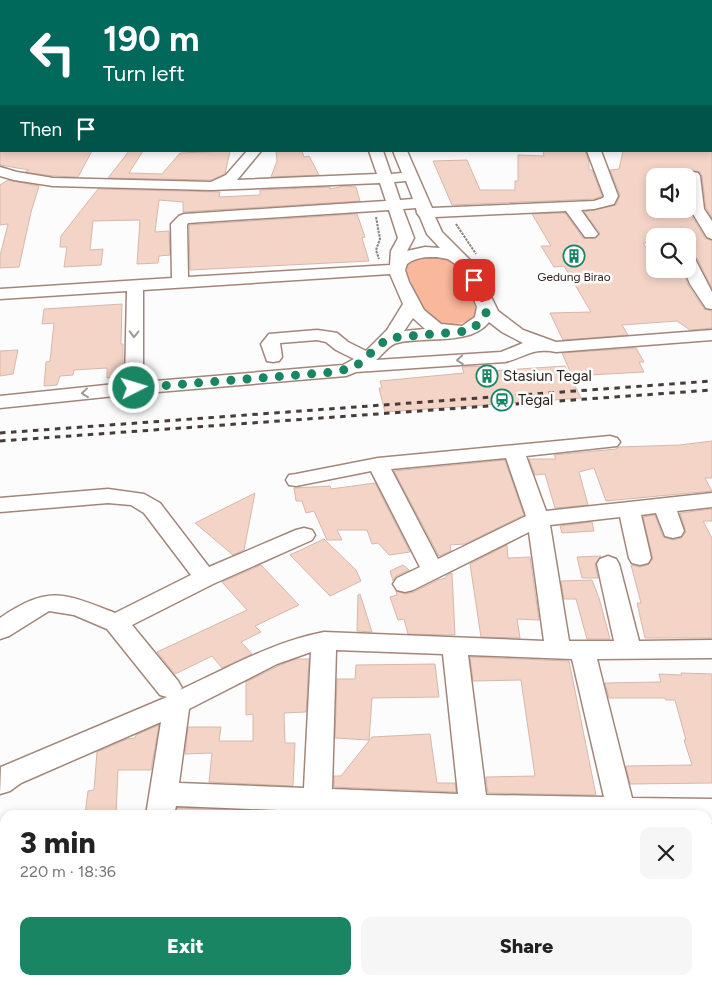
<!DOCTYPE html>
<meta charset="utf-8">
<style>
:root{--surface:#fff;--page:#f6f6f6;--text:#222;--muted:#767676;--accent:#1a8562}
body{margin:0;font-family:Figtree,sans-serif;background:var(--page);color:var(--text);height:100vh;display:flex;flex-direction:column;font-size:19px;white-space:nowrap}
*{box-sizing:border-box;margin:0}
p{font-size:16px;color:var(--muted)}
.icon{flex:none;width:28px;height:28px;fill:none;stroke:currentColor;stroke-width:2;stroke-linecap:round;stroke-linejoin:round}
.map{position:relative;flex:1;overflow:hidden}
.details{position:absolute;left:0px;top:810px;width:712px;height:175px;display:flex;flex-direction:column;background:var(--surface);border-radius:15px 15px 0 0;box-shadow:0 2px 8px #0003}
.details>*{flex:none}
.top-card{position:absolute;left:0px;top:0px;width:712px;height:152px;box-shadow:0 2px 8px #0003;background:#00695c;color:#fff;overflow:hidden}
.buttons{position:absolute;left:646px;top:168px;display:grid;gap:10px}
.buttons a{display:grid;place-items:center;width:50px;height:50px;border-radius:10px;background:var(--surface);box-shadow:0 2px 8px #0003;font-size:25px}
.pin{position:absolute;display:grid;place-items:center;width:42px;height:42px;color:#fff;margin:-21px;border-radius:10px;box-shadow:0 2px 8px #0006}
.me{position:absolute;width:55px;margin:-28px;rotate:85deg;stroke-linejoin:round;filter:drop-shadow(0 0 4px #0008)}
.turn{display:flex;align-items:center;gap:18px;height:105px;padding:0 20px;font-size:22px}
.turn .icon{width:65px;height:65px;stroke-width:2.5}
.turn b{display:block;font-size:35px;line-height:42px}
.then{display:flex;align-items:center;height:48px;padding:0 20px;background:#0003;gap:10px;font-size:19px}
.round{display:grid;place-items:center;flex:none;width:52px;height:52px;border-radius:10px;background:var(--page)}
.headline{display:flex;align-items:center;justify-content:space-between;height:85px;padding:0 20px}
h1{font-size:30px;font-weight:800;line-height:38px}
.action{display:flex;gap:10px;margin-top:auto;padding:10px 20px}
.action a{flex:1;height:58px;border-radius:10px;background:var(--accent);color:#fff;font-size:20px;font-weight:800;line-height:58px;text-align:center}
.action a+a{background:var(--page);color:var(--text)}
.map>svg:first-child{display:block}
.green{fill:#f9b79b}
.building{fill:#f4d4c7;stroke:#d6b8ab}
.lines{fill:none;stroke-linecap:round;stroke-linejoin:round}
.minor-casing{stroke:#a3867a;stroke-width:3}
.path{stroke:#898381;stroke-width:2;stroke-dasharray:2.5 1;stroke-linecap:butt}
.minor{fill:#fff;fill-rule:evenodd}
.rail{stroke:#463c38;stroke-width:3;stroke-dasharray:5.5 5.5;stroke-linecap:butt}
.oneway{stroke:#9f9a98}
.route{stroke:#1a8562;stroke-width:9;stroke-dasharray:0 16.2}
.labels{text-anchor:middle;stroke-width:5;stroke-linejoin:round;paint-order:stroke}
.far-poi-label{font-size:12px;fill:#2a1f1a;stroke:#fcfcfc}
.poi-label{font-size:15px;fill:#2a1f1a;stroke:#fcfcfc;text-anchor:start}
</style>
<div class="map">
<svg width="712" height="985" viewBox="0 0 712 985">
<rect width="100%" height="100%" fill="#fcfcfc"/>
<path class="green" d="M 428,255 C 435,256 445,256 451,260 C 460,266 480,308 475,317 C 460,328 432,328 421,310 C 417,303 416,294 413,287 C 410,280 406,272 406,264 L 409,261 Z"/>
<path class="building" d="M 0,151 L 92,151 L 78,177 L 53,176 L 25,172 L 29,170 L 0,165 Z
M 129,151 L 143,151 L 129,173 L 162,174 L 180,153 L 230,151 L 225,174 L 211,180 L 108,178 Z
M 276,151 L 302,151 L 304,157 L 309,156 L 319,175 L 271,177 L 277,161 Z
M 543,151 L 585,151 L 589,162 L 589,170 L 592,170 L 602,196 L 594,199 L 452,205 L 433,161 L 467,160 L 480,190 L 515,190 L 515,181 L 518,181 L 518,155 L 544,156 Z
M 623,151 L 712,151 L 712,218 L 706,208 L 702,176 L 700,172 L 688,171 L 684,176 L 655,176 L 655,209 L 688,209 L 688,199 L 688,210 L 705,238 L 712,241 L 712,288 L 697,258 L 688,256 L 688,236 L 655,236 L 655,243 L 643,243 L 655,262 L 655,269 L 682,269 L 688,285 L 704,309 L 712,311 L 712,328 L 690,330 L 677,321 L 622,325 L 628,335 L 563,340 L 550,313 L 591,312 L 564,266 L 554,267 L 541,246 L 551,246 L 532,214 L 565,213 L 583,238 L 596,238 L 600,233 L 584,212 L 616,205 L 620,195 L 610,170 L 619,169 Z
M 8,180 L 39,186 L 31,212 L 19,267 L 0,268 L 0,256 L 8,224 L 0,225 L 0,185 Z
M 344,186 L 356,187 L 360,201 L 183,212 L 183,202 L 159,200 L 155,232 L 169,231 L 170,255 L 159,256 L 158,263 L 137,264 L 140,220 L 93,221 L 90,250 L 103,249 L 101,265 L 64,267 L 67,247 L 60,247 L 61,236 L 98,189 L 220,192 L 219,197 L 260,195 L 260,190 L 330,187 L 330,189 Z
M 357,214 L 365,237 L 362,238 L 369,261 L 190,270 L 189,225 Z
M 122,304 L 121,344 L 123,344 L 123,376 L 107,378 L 107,368 L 74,370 L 73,375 L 60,376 L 57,385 L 44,386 L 46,362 L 50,361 L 54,323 L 42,324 L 44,309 Z
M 636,348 L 644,362 L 639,362 L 644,372 L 572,376 L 562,353 Z
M 18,350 L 13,374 L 0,376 L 0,351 Z
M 487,366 L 489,371 L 565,366 L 581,398 L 385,412 L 379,388 L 382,388 L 380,381 L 464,373 L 462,367 Z
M 712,441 L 712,478 L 705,478 L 712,491 L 606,501 L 594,468 L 579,472 L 588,505 L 555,508 L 545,474 L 535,475 L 529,459 L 556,459 L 554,455 L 616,449 L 619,447 L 680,445 Z
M 505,460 L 524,515 L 465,544 L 450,545 L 451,551 L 439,556 L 394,471 Z
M 375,483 L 410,552 L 389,555 L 378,543 L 372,544 L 367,530 L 337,530 L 342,540 L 327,540 L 314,511 L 306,513 L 302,501 L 296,501 L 294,488 L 330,486 L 331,489 Z
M 255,493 L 244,550 L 233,555 L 195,523 Z
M 712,509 L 712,521 L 703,521 L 712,538 L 712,638 L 645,638 L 637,603 L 641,603 L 631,565 L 640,567 L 648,565 L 653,559 L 643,517 L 655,515 L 663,537 L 673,540 L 681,538 L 686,532 L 680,513 Z
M 592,522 L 594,531 L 562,533 L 560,526 Z
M 324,539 L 356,570 L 361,581 L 330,596 L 290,555 Z
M 507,545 L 508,558 L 530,557 L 539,620 L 517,619 L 520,638 L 481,637 L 470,564 Z
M 601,556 L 595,564 L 598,578 L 582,578 L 577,557 Z
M 261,565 L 299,605 L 255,626 L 261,632 L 241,642 L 252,654 L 222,668 L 212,656 L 175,674 L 157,652 L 247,610 L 222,582 Z
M 403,565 L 409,570 L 396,576 L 393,581 L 390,571 Z
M 452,573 L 455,635 L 408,634 L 404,619 L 398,620 L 390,597 L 397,595 L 396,591 L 405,594 L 414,592 L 438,580 L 446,578 L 446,576 Z
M 592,580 L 599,598 L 610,639 L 587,639 L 576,599 L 564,599 L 561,581 Z
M 360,594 L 372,632 L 357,631 L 358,595 Z
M 470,657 L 569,661 L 596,795 L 488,793 L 486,777 L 535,776 L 521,680 L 473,681 Z
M 296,659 L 309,659 L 306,712 L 284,713 L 285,743 L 295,743 L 293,786 L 209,782 L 212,753 L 185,754 L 188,727 L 221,727 L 219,741 L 253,741 L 253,714 L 246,715 L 246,682 L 278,666 Z
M 435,664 L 439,697 L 372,698 L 369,740 L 335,738 L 337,679 L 355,679 L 356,665 Z
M 681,673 L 712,674 L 712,783 L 630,784 L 626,766 L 692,765 L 684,740 L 686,740 L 675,700 L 666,700 L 665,698 L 609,698 L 605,683 L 661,682 L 659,674 L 682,675 Z
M 159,725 L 151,770 L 118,770 L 116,815 L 85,815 L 88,791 L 94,790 L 97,752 L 127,739 L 135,738 L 136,735 Z
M 430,734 L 437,783 L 455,783 L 456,792 L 334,787 L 334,776 L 341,776 L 372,737 Z
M 177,808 L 261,811 L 261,815 L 176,815 Z"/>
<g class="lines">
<g class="minor-casing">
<path id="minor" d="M 219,0 L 229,0 L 229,1 L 219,1 Z
M 409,0 L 419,0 L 420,1 L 410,1 Z
M 608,0 L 618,0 L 619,1 L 609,1 Z
M 711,13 L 712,13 L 712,19 L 711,19 Z
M 0,15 L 1,15 L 1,21 L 0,21 Z
M 711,49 L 712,49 L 712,55 L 711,55 Z
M 0,62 L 1,62 L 1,68 L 0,68 Z
M 711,73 L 712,73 L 712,81 L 711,81 Z
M 0,93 L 1,93 L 1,101 L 0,101 Z
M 247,151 L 261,151 L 237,180 L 377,174 L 369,151 L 383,151 L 391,174 L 402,173 L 393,151 L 407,151 L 432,208 L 594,201 L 603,198 L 604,196 L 587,151 L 601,151 L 618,196 L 614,204 L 594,209 L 581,210 L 598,234 L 595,237 L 585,237 L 566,211 L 435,217 L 442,232 L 476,266 L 498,311 L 523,330 L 556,342 L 712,330 L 712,340 L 556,352 C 533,347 525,357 505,362 L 356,372 L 346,376 L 134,394 L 0,408 L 0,396 L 125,383 L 127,291 L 0,299 L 0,289 L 172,278 L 171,224 L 179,216 L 184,214 L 386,201 L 380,183 L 211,190 L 53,186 L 14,180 L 0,176 L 0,167 L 17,172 L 53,178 L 211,182 L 226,175 ZM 406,181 L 413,199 L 400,200 L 394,182 ZM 416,208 L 417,213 L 420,217 L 427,234 L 440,248 L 425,247 L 407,251 L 414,238 L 403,209 ZM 389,210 L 398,238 L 391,251 L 390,265 L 188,277 L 187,225 L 188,223 ZM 437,257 L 448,259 L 461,268 L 477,307 L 475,317 L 462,326 L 441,324 L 424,310 L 409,282 L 405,270 L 407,264 C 416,257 426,257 437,257 ZM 390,274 L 403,304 L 387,330 L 366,351 L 348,342 L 337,333 L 331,332 L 317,330 L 269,334 L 261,344 L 267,361 L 273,362 L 279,361 L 282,357 L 280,343 L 317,340 L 326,342 L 336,350 L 354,359 L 343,365 L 143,382 L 143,290 ZM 413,318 L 425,329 L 404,331 ZM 489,322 L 502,332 L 523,343 L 501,352 L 376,360 C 382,355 390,344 397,343 C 424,336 471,346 489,322 Z
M 693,172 L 698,173 L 700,176 L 704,209 L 712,221 L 712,239 L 707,237 L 690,209 L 688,176 L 686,176 L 688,173 Z
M 688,258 L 695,259 L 712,292 L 712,309 L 706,308 L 690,284 L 684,269 L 688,269 Z
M 610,436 L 617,438 L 620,442 L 617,446 L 526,456 L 546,511 L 712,493 L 712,507 L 677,511 L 684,531 L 681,536 L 673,538 L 665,536 L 656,513 L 641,515 L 651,558 L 648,563 L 640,565 L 632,563 L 629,558 L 620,517 L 550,525 L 569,641 L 614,641 L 597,564 L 600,559 L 608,556 L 616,559 L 619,564 L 639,641 L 712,640 L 712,658 L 597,659 L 632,798 L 712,799 L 712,823 L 708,823 L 708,815 L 406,815 L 331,812 L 331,815 L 303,815 L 303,811 L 176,806 L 174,815 L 146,815 L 161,722 L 21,783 L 10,791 L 0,794 L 1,767 L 167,697 L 160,695 L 107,629 L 74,615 L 49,611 L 9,636 L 0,639 L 0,618 C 49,585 63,593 115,613 L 191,575 L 144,513 L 131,505 L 108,503 L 0,512 L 0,498 L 108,489 L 144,494 L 160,503 L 209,567 L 296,530 L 304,528 L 312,530 L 315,535 L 312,540 L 213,584 L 132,625 L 178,681 L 182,688 L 180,690 C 228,668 272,642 324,632 L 544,641 L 529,532 L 413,590 L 405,592 L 397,590 L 393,584 L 397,578 L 420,567 L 371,471 L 296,486 L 289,485 L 286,480 L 289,475 L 296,474 L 378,458 ZM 506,458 L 526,516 L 438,559 L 391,469 ZM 336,650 L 443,654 L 458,794 L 332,789 ZM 311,652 L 304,788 L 179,783 L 189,709 L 277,664 ZM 468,655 L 572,659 L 604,797 L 486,795 Z
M 115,980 L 147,980 L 146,985 L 114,985 Z
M 291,980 L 323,980 L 323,985 L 291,985 Z
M 473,980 L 505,980 L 505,985 L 473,985 Z
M 645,980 L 677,980 L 678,985 L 646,985 Z"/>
</g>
<path class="path" d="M 376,217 L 380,239 L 376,250 L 379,259
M 456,224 L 476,254"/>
<use href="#minor" class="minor"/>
<path class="rail" d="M 0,433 L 712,381
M 0,441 L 712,390"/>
</g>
<defs><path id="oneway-chevron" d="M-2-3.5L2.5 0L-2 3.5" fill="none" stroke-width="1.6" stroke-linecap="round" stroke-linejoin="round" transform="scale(1.25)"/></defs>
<g class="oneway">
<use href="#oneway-chevron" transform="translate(134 334) rotate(91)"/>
<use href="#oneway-chevron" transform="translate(460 360) rotate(176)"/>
<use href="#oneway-chevron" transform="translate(85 393) rotate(174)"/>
</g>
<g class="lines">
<path class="route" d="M 134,388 L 335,372 L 355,367 L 388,338 L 468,331 L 475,327 L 486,313 L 486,306 L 474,280"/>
</g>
<defs>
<g id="building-ring" transform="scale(1.125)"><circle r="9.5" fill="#fcfcfc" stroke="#1a8562" stroke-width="1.5"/><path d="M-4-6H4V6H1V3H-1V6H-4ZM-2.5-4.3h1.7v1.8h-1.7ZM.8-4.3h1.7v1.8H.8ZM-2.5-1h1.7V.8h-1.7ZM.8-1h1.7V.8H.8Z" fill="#1a8562"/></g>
<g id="station-ring" transform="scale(1.125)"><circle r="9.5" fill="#fcfcfc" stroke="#1a8562" stroke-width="1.5"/><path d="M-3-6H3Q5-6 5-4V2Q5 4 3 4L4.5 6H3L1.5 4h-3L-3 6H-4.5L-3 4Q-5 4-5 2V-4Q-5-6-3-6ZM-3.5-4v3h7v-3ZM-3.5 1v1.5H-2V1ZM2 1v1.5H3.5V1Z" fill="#1a8562"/></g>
</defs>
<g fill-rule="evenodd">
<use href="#building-ring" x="574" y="256"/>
<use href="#building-ring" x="487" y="376"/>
<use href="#station-ring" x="502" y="400"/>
</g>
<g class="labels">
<g class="far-poi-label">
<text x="574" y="281">Gedung Birao</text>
</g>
<g class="poi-label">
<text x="503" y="381">Stasiun Tegal</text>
<text x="518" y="405">Tegal</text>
</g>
</g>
</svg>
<div class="buttons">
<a><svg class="icon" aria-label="sound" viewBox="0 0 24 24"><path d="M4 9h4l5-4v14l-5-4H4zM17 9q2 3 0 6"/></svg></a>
<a><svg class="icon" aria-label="search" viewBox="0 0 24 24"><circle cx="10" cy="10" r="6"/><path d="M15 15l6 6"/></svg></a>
</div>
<div class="pin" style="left:474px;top:280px;background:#d93025"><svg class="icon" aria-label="arrive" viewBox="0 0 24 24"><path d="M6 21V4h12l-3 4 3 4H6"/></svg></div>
<svg class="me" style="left:134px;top:388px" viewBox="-20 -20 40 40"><circle r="17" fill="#1a8562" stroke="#fff" stroke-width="3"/><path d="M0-11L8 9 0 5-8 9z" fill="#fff"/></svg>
<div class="top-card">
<div class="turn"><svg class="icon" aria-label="left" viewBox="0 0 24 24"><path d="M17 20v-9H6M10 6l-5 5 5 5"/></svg><div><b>190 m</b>Turn left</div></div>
<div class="then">Then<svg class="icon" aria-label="arrive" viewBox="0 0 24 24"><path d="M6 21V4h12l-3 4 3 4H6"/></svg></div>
</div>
<section class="details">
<div class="headline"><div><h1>3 min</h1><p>220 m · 18:36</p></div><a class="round"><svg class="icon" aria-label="close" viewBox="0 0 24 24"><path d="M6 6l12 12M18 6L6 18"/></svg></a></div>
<div class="action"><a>Exit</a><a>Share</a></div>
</section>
</div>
